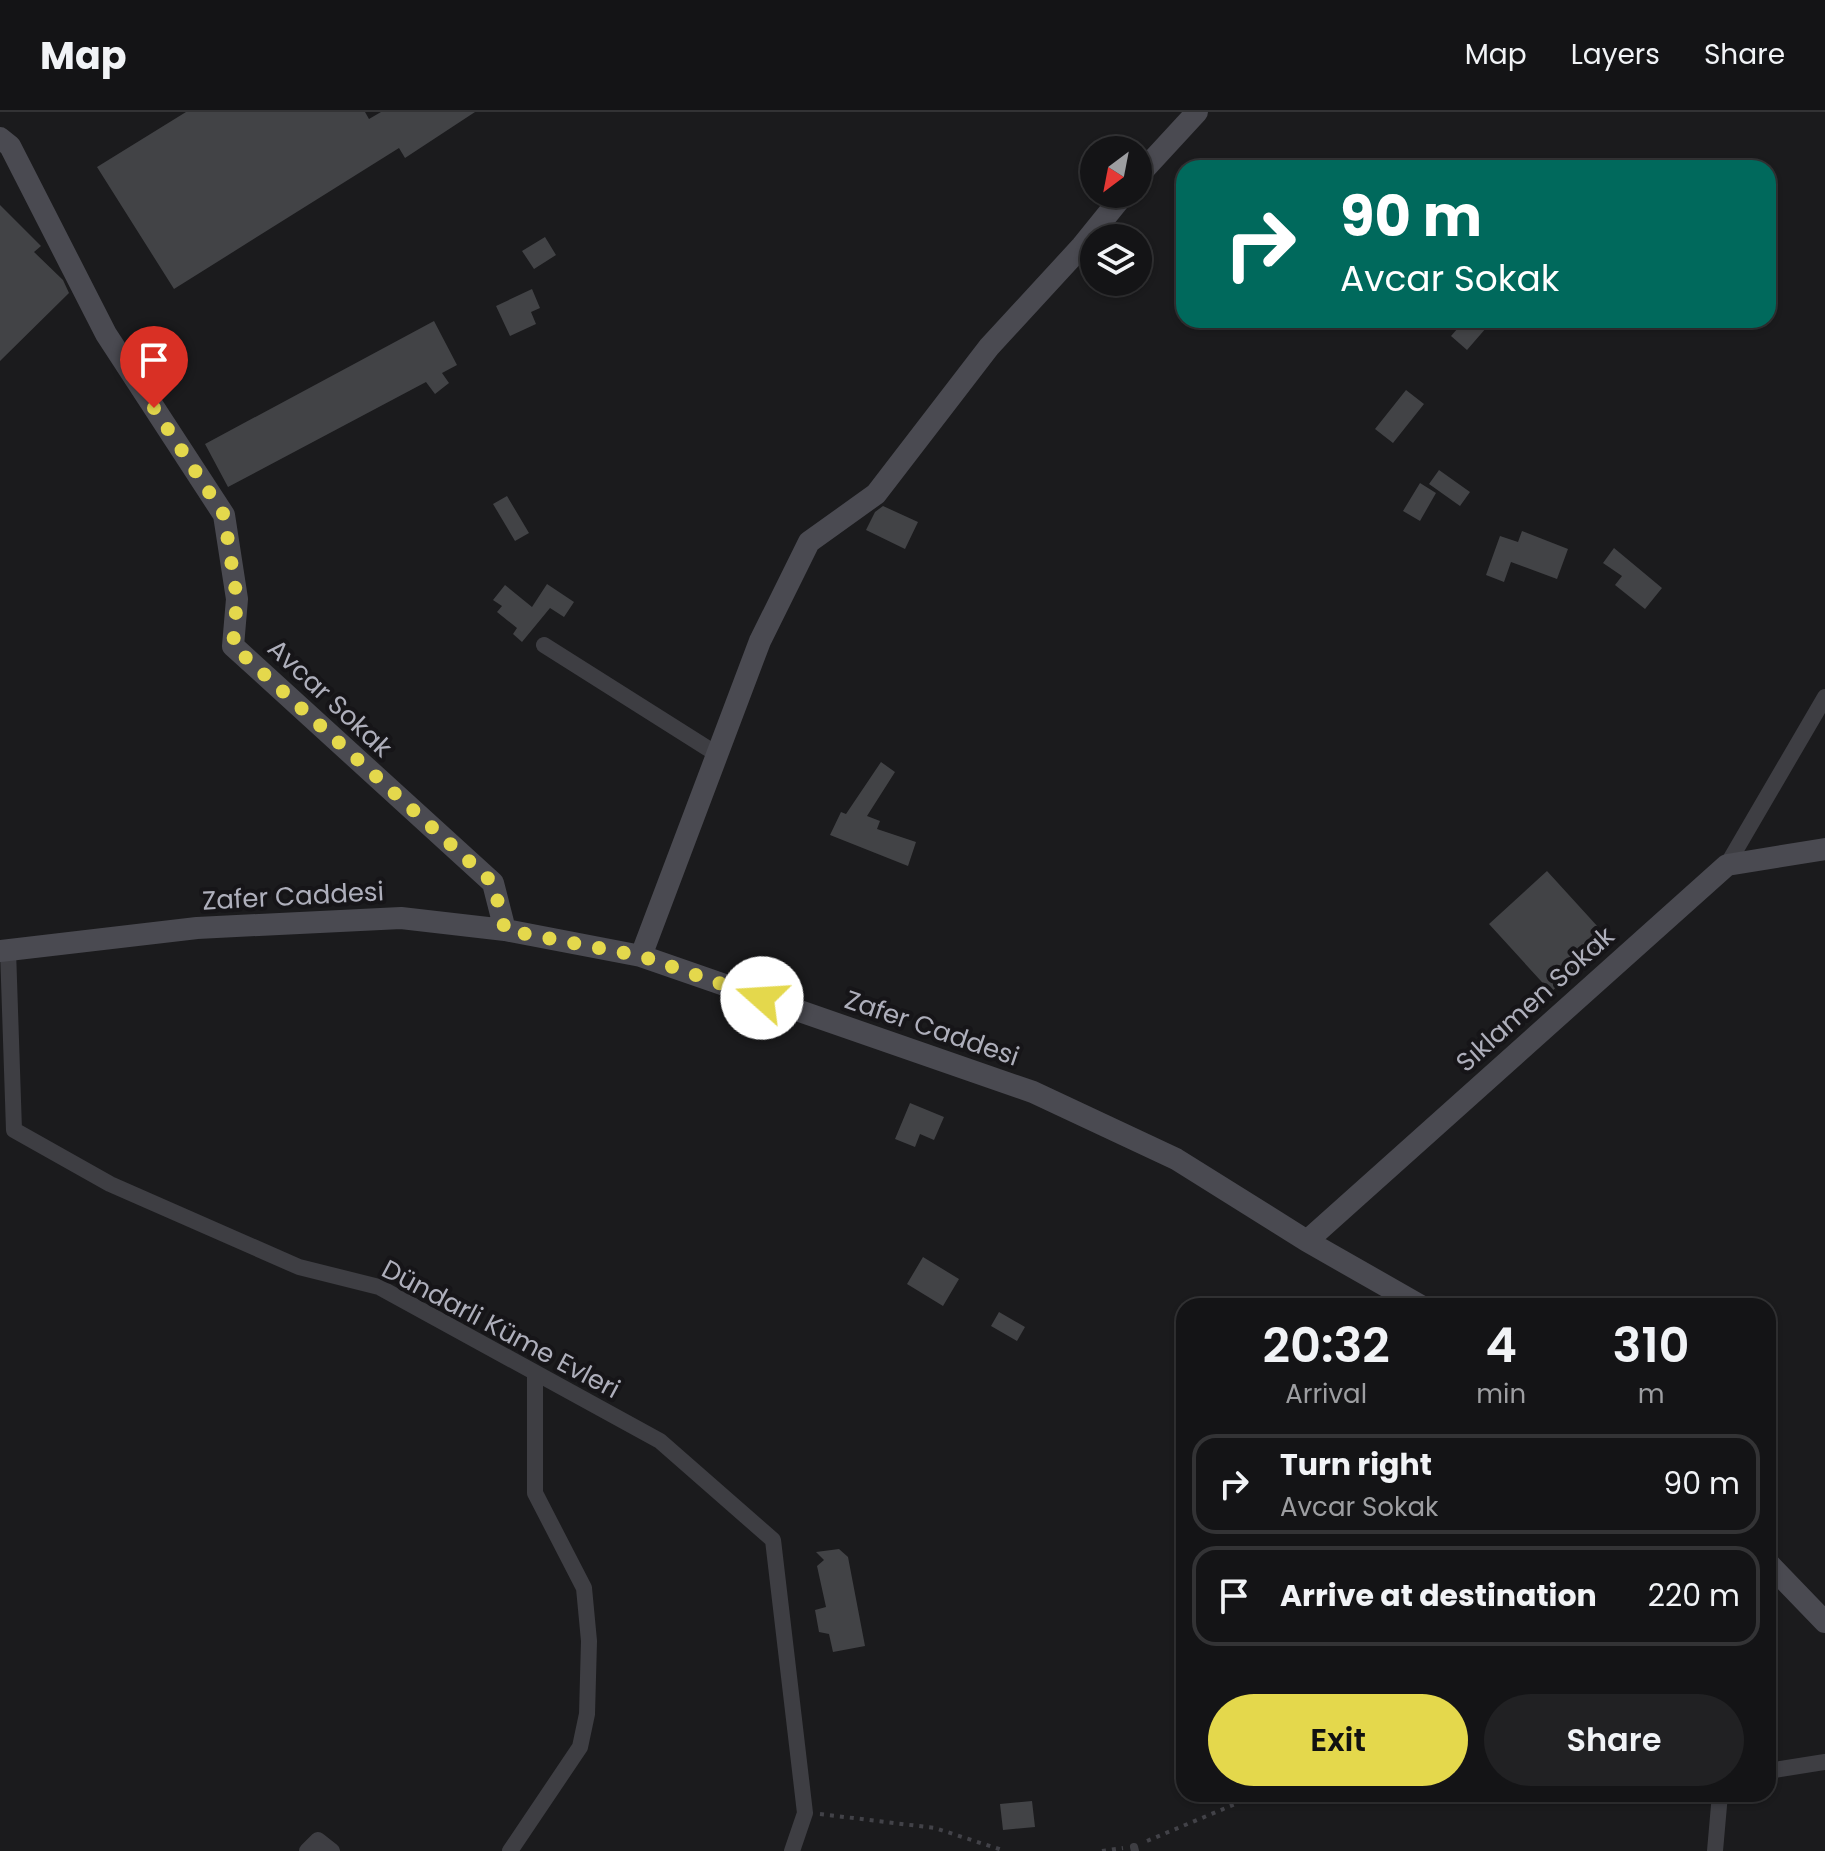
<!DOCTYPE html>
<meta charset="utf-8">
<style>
:root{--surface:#141416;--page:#212123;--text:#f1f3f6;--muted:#9d9ea1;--line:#333335;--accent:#e4d84c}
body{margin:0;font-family:Poppins,sans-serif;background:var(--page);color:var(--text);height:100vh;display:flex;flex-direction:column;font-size:30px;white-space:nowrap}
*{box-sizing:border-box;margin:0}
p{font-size:26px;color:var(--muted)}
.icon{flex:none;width:44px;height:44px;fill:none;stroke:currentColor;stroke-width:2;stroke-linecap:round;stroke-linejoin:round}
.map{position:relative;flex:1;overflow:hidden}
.side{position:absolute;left:1176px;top:1186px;width:600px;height:504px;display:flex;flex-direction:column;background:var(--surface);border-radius:24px;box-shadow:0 2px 6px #0004,0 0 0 2px var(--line)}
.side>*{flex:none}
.hud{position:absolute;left:1176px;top:48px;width:600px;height:168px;border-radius:24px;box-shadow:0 2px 6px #0004,0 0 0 2px var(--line);background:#00695c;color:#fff;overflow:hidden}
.needle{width:52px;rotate:212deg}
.controls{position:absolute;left:1080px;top:24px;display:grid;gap:16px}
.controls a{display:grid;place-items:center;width:72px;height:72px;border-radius:50%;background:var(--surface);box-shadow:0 2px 6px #0004,0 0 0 2px var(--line);font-size:40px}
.pin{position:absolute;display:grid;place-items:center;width:68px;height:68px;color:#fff;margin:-82px -34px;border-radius:50% 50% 50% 0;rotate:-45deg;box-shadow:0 0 8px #0007}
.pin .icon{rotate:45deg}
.me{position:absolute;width:88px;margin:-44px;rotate:289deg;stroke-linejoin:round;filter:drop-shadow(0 0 6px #0008)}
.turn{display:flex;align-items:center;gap:28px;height:168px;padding:0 32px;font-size:36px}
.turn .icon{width:104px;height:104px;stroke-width:2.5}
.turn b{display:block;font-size:56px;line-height:68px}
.eta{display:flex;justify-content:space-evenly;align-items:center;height:136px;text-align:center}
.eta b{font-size:48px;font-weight:600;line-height:56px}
.button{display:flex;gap:16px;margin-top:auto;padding:16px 32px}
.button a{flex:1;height:92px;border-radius:48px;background:var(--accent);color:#111;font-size:32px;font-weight:600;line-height:92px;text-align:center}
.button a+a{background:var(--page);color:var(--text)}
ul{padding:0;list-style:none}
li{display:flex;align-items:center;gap:24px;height:100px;margin:0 16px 12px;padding:0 16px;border:4px solid var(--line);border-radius:24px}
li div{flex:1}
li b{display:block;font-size:30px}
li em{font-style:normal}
header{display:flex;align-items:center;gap:48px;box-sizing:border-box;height:112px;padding:0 40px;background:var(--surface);border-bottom:2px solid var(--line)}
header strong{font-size:38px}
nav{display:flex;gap:44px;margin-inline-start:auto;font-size:28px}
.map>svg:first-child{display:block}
.building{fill:#424346}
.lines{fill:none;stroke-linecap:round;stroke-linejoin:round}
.path{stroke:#424248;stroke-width:4;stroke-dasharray:4 6;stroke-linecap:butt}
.lane{stroke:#3e3e43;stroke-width:8}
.street{stroke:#3e3e43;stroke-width:16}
.secondary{stroke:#4a4a51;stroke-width:22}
.route{stroke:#e4d84c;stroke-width:14;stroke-dasharray:0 25.2}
.labels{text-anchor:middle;stroke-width:8;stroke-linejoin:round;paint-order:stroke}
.street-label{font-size:26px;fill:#aeafbb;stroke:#161518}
</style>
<header>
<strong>Map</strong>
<nav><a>Map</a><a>Layers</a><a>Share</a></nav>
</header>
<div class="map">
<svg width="1825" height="1739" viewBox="0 0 1825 1739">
<rect width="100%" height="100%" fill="#1b1b1d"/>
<path class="building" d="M 186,0 L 365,0 L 369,7 L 381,0 L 475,0 L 405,46 L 399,36 L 174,177 L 97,55 Z
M 0,93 L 41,134 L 34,140 L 63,168 L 69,181 L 0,249 Z
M 545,125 L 556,143 L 534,157 L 522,139 Z
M 532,177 L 540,196 L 531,200 L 536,212 L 510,224 L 496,194 Z
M 1465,208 L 1493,208 L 1467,238 L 1451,224 Z
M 434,209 L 457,253 L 442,261 L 449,271 L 435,282 L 426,270 L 228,375 L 205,332 Z
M 1406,278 L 1424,292 L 1393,331 L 1375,317 Z
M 1439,358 L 1470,380 L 1460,394 L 1429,372 Z
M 1420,371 L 1436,381 L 1420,409 L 1403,399 Z
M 507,384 L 529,421 L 515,429 L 493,392 Z
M 883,394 L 918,410 L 905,437 L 866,418 L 875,400 Z
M 1522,419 L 1568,437 L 1557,467 L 1511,450 L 1504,470 L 1486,463 L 1500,424 L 1518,430 Z
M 1614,436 L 1662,476 L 1645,497 L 1615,473 L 1622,464 L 1603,451 Z
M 547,472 L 574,490 L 564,505 L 550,496 L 522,530 L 513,522 L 517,516 L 497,500 L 502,494 L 493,488 L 505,473 L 532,495 Z
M 881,650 L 895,660 L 867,704 L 880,709 L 877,717 L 916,730 L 908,754 L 830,723 L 841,700 L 846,702 Z
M 1547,759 L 1609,827 L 1551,880 L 1489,812 Z
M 910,991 L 944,1005 L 934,1028 L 920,1022 L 915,1035 L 895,1027 Z
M 923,1145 L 959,1167 L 943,1194 L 907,1172 Z
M 999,1200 L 1025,1215 L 1017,1229 L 991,1214 Z
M 839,1437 L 848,1445 L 865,1534 L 833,1540 L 829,1522 L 819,1520 L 815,1498 L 826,1495 L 817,1454 L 824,1448 L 816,1440 Z
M 1032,1689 L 1035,1715 L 1003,1718 L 1000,1692 Z"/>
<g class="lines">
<path class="path" d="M 820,1702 L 935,1716 L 1005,1739
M 1147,1729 L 1259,1682
M 1102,1739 L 1123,1736"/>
<path class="lane" d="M 1134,1735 L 1135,1739"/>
<path class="street" d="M 544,533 L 715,641
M 1727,753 L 1825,585
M 8,838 L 14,1018 L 110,1072 L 299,1155 L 379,1175 L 660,1329 L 773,1428 L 805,1701 L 792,1739
M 1768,1659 L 1825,1650
M 307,1739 L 318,1728 L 332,1739
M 510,1739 L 580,1635 L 587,1602 L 589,1529 L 584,1476 L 535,1381 L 535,1262
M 1715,1739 L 1720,1682"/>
<path class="secondary" d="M 0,26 L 10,34 L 106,222 L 224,403 L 237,487 L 233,534 L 493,771 L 505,818
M 1138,64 L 1197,0
M 0,839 L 197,816 L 401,806 L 505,818 L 641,844 L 1033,980 L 1176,1047 L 1307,1129 L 1421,1194
M 641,844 L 760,529 L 809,430 L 876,382 L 989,235 L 1082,134 L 1124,82
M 1307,1129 L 1727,753 L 1825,737
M 1768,1451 L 1825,1510"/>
</g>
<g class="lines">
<path class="route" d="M 154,296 L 224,403 L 237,487 L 233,534 L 493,771 L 505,818 L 641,844 L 762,886"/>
</g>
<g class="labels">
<g class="street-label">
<text transform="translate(330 586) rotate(43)" y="9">Avcar Sokak</text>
<text transform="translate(293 784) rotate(-3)" y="9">Zafer Caddesi</text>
<text transform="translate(1535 887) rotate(-42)" y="9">Sıklamen Sokak</text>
<text transform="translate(932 916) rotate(19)" y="9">Zafer Caddesi</text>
<text transform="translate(501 1217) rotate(28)" y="9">Dündarli Küme Evleri</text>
</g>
</g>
</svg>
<div class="controls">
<a><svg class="needle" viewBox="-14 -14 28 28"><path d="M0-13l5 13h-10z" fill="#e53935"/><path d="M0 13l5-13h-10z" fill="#9d9ea1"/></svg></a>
<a><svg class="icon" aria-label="layers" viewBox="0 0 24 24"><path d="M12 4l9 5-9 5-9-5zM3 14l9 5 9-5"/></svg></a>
</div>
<div class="pin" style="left:154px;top:296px;background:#d93025"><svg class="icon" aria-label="arrive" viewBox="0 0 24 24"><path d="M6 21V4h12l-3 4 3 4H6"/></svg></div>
<svg class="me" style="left:762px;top:886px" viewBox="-20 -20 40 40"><circle r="19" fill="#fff"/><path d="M0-13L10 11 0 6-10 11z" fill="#e4d84c"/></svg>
<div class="hud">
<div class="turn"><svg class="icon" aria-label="right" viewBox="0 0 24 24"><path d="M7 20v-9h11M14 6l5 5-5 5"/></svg><div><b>90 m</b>Avcar Sokak</div></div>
</div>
<section class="side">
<div class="eta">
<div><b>20:32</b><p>Arrival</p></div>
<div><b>4</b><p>min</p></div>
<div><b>310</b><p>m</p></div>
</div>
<ul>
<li><svg class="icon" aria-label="right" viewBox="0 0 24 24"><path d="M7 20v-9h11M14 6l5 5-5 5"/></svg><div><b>Turn right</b><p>Avcar Sokak</p></div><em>90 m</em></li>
<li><svg class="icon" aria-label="arrive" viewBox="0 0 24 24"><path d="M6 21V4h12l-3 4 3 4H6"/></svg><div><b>Arrive at destination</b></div><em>220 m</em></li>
</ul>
<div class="button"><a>Exit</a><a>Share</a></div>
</section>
</div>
